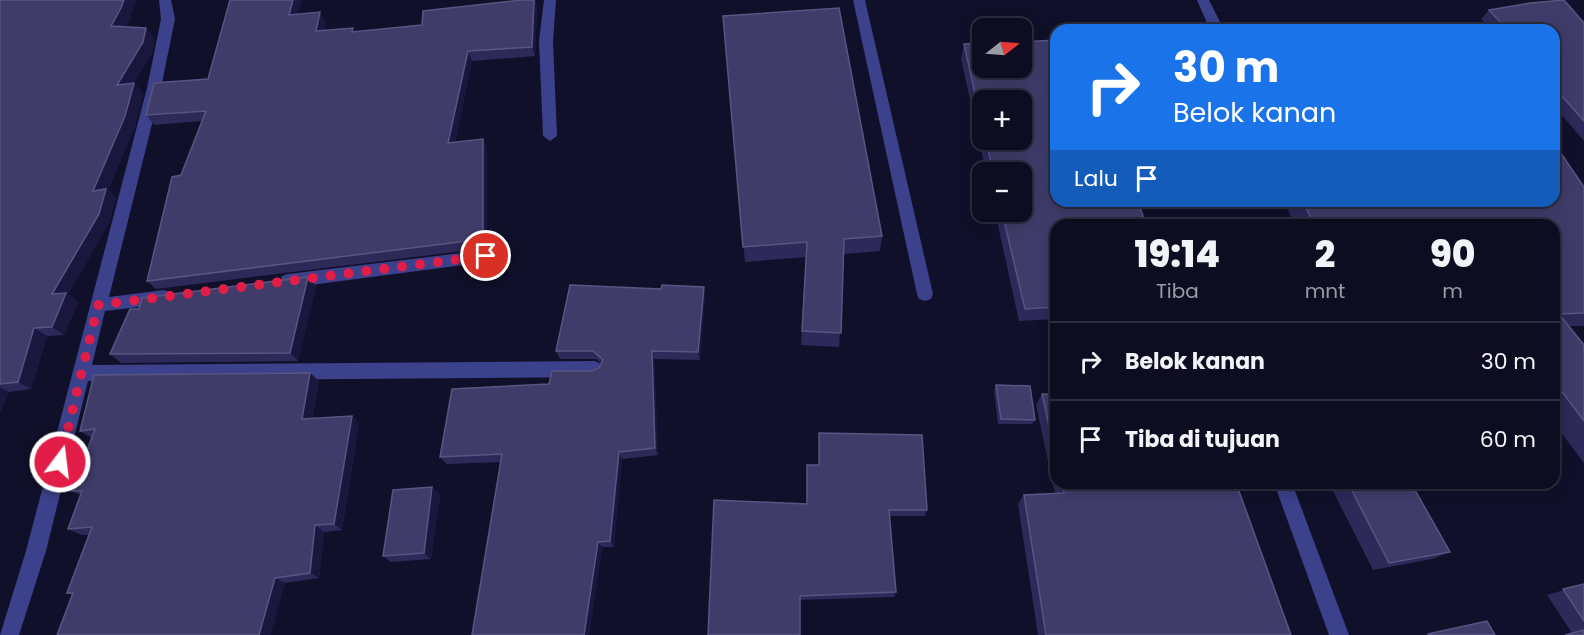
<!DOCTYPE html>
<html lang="id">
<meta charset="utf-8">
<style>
:root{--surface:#0d0c20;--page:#161529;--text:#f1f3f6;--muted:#9a9ba5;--line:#2d2c3e}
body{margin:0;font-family:Poppins,sans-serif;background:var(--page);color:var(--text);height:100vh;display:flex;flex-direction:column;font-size:22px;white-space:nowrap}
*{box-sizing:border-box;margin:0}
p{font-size:20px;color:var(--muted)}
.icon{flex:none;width:33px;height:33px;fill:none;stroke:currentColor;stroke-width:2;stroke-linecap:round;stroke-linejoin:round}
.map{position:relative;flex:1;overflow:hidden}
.drawer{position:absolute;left:1050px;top:219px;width:510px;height:270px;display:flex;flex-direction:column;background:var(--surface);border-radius:18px;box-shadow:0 3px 15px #0003,0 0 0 2px var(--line)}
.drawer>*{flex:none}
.hud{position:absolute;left:1050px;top:24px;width:510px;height:183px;border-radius:18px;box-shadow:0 3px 15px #0003,0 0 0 2px var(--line);background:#1a73e8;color:#fff;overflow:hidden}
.needle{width:39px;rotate:73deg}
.fabs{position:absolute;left:972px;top:18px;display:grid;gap:12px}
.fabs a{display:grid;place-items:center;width:60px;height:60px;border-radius:12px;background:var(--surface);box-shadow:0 3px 15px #0003,0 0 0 2px var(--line);font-size:30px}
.pin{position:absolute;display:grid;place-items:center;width:51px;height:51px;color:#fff;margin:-26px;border:3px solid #fff;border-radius:50%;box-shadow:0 2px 6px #0007}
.me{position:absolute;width:66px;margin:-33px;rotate:15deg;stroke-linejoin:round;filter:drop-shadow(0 0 4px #0008)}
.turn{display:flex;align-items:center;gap:21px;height:126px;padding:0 24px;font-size:27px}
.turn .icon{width:78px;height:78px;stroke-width:2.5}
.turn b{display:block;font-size:42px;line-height:51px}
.then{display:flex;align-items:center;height:57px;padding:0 24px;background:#0003;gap:12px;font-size:22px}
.eta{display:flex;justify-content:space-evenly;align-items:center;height:102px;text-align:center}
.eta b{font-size:36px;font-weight:800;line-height:42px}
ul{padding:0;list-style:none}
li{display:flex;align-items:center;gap:18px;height:78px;padding:0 24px;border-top:2px solid var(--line)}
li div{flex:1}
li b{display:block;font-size:22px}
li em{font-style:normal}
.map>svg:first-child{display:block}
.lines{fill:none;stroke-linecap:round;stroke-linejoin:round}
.service{fill:#3b418a;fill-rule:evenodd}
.minor{fill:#3b418a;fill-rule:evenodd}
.wall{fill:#2d2959;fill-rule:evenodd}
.shaded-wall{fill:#1a173e}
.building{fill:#3f3c6a;stroke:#585582;stroke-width:1.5}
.route{stroke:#e11d48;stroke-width:10;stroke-dasharray:0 18}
</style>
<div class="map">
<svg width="1584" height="635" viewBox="0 0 1584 635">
<rect width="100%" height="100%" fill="#11102a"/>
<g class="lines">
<path class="service" d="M 853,0 L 865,0 L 933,294 L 931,299 L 925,301 L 919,299 L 917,294 Z
M 1197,0 L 1209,0 L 1224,30 L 1210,30 Z"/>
<path class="minor" d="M 159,0 L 171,0 L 175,19 L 161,88 L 109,297 L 164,290 L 170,292 L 172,297 L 170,302 L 164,304 L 105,311 L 92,365 L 595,361 L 601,364 L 604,369 L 601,374 L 595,377 L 88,381 L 46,551 L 19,635 L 0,635 L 26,551 L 147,88 L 161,19 Z
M 544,0 L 556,0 L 553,41 L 557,136 L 550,141 L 543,136 L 539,41 Z
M 486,250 L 492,251 L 494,256 L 492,261 L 486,262 L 288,288 L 282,286 L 280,281 L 282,276 L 288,274 Z
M 1274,483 L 1292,483 L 1349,635 L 1329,635 Z"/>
</g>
<path class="wall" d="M 0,0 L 130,19 L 126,27 L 155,38 L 152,53 L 134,83 L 143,94 L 135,126 L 108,190 L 116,198 L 109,223 L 68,294 L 78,302 L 64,335 L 47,336 L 31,389 L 9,392 L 0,413 Z
M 230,0 L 302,0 L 298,14 L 326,22 L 324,30 L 355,32 L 422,25 L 522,0 L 535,0 L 537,8 L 535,56 L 472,61 L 455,142 L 487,148 L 487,248 L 156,289 L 147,281 L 181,175 L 202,121 L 154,125 L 146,115 L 208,79 Z
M 1489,10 L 1584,23 L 1584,141 L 1554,106 L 1554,30 L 1492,30 L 1481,19 Z
M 723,16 L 882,236 L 880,251 L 844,254 L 839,347 L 801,345 L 806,257 L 745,262 Z
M 1056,40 L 1056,201 L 1138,201 L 1146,225 L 1056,225 L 1056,319 L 1019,321 L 995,212 L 1022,212 L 1022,172 L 986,172 L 961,59 L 964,44 L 982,43 L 982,68 L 1022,68 L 1022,42 ZM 982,100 L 1022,100 L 1022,140 L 982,140 Z
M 1584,187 L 1584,326 L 1569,326 L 1584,345 L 1584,463 L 1554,423 L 1554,225 L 1295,225 L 1284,201 L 1554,201 Z
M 308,277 L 316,286 L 298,361 L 121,363 L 110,354 L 139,309 Z
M 705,296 L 700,360 L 654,359 L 658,455 L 622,459 L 614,547 L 602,547 L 589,635 L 472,635 L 501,462 L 447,464 L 440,457 L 549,384 L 592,371 L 599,368 L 601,363 L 596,359 L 560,359 L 556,351 Z
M 310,373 L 319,381 L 312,419 L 352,416 L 359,423 L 342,530 L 324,532 L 319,578 L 285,583 L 72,595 L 67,593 L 89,535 L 82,535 L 68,529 L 80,495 L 72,491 L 92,438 L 80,431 Z
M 996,385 L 1035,420 L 1032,424 L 998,424 L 994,390 Z
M 1042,394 L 1056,394 L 1056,483 L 1236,483 L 1291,635 L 1038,635 L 1018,504 L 1024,495 L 1055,493 L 1036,405 Z
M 819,433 L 927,510 L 925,516 L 889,516 L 896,592 L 894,597 L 800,600 L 708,635 L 807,504 L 819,465 Z
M 1329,483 L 1411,483 L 1450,552 L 1432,559 L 1373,570 Z
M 432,487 L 440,495 L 431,559 L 391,562 L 383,556 Z
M 1584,584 L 1584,635 L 1572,633 L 1547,595 Z"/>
<path class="shaded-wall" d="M 124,0 L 136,0 L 130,19 L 120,37 L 111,26 Z
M 293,0 L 302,0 L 295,25 L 289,15 Z
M 534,0 L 537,8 L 535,56 L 532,47 Z
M 320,12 L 326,22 L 322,41 L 316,31 Z
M 146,28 L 155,38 L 152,53 L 127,95 L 117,85 Z
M 468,51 L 472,61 L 453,152 L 448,143 Z
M 134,83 L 143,94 L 135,126 L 108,190 L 116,198 L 109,223 L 68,294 L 78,302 L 64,335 L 52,327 L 52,294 L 93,191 Z
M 483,139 L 487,148 L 487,248 L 483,239 Z
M 308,277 L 316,286 L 298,361 L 290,353 Z
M 704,287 L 705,296 L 700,360 L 698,352 Z
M 34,328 L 47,336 L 31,389 L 18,382 Z
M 652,351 L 654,359 L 658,455 L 655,448 Z
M 310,373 L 319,381 L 310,427 L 302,419 Z
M 0,387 L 9,392 L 0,413 Z
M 352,416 L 359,423 L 342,530 L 334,524 Z
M 619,452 L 622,459 L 614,547 L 610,541 Z
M 432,487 L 440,495 L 431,559 L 424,553 Z
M 315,525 L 324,532 L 319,578 L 310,573 Z
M 598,542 L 602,547 L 589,635 L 584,635 Z
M 275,578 L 285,583 L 271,635 L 259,635 Z"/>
<path class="building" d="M 0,0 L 124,0 L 121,8 L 111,26 L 146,28 L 143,42 L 117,85 L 134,83 L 125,116 L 93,191 L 106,189 L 99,214 L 52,294 L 66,293 L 52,327 L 34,328 L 18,382 L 0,384 Z
M 230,0 L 293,0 L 289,15 L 320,12 L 316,31 L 353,28 L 352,32 L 422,25 L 423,11 L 522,0 L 534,0 L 532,47 L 468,51 L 448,143 L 483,139 L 483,239 L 147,281 L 172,177 L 181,175 L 206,111 L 146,115 L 154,83 L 208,79 Z
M 1564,0 L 1584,23 L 1584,121 L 1554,87 L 1554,30 L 1508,30 L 1489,10 L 1530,3 Z
M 839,8 L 882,236 L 844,239 L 841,333 L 802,331 L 807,242 L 743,247 L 723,16 Z
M 1056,40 L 1056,201 L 1138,201 L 1146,225 L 1056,225 L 1056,307 L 1025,309 L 1002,212 L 1022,212 L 1022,172 L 993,172 L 986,140 L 1022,140 L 1022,100 L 982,100 L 982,125 L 964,44 L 982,43 L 982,68 L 1022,68 L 1022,42 Z
M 1554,143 L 1584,187 L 1584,313 L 1559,314 L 1584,345 L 1584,421 L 1554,381 L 1554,225 L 1314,225 L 1303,201 L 1554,201 Z
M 308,277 L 290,353 L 110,354 L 130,309 L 139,309 L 142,298 Z
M 570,285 L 661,289 L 662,285 L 704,287 L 698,352 L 652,351 L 655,448 L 619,452 L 610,541 L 598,542 L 584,635 L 472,635 L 502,454 L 440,457 L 452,389 L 549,384 L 552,371 L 592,371 L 599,368 L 603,360 L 593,351 L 556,351 Z
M 310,373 L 302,419 L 352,416 L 334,524 L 315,525 L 310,573 L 275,578 L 259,635 L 57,635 L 73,593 L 67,593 L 92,527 L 68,529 L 82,491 L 72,491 L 95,429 L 80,431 L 94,375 Z
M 996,385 L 1030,386 L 1035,420 L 1001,419 Z
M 1042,394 L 1056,394 L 1056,458 Z
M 819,433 L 922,435 L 927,510 L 889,510 L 896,592 L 800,596 L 800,635 L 708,635 L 714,500 L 807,504 L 807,465 L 819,465 Z
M 1062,483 L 1236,483 L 1291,635 L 1046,635 L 1024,495 L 1064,493 Z
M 1348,483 L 1411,483 L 1450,552 L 1389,563 Z
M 432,487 L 424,553 L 383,556 L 393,490 Z
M 1584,584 L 1584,621 L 1563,589 Z
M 1487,621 L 1495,635 L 1429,635 L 1428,634 Z
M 1584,630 L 1584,635 L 1565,635 Z"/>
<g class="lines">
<path class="route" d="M 60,462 L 98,305 L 486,256"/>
</g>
</svg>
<div class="fabs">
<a><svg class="needle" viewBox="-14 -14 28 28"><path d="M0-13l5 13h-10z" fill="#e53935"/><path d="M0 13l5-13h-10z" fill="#9a9ba5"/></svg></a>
<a>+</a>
<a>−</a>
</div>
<div class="pin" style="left:486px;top:256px;background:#d93025"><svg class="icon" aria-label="arrive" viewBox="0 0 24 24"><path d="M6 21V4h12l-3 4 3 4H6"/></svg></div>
<svg class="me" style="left:60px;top:462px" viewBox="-20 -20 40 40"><circle r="17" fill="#e11d48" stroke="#fff" stroke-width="3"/><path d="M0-11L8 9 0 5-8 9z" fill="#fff"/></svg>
<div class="hud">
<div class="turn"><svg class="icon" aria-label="right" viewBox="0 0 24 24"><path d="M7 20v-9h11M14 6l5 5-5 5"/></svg><div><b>30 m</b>Belok kanan</div></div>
<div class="then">Lalu<svg class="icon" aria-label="arrive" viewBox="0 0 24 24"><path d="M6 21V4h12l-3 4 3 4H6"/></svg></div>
</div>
<section class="drawer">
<div class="eta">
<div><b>19:14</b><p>Tiba</p></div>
<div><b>2</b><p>mnt</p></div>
<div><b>90</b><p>m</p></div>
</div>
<ul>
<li><svg class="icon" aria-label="right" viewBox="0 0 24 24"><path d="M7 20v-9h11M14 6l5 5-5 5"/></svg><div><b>Belok kanan</b></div><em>30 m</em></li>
<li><svg class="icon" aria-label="arrive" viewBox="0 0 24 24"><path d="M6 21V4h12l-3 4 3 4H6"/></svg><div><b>Tiba di tujuan</b></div><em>60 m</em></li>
</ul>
</section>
</div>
